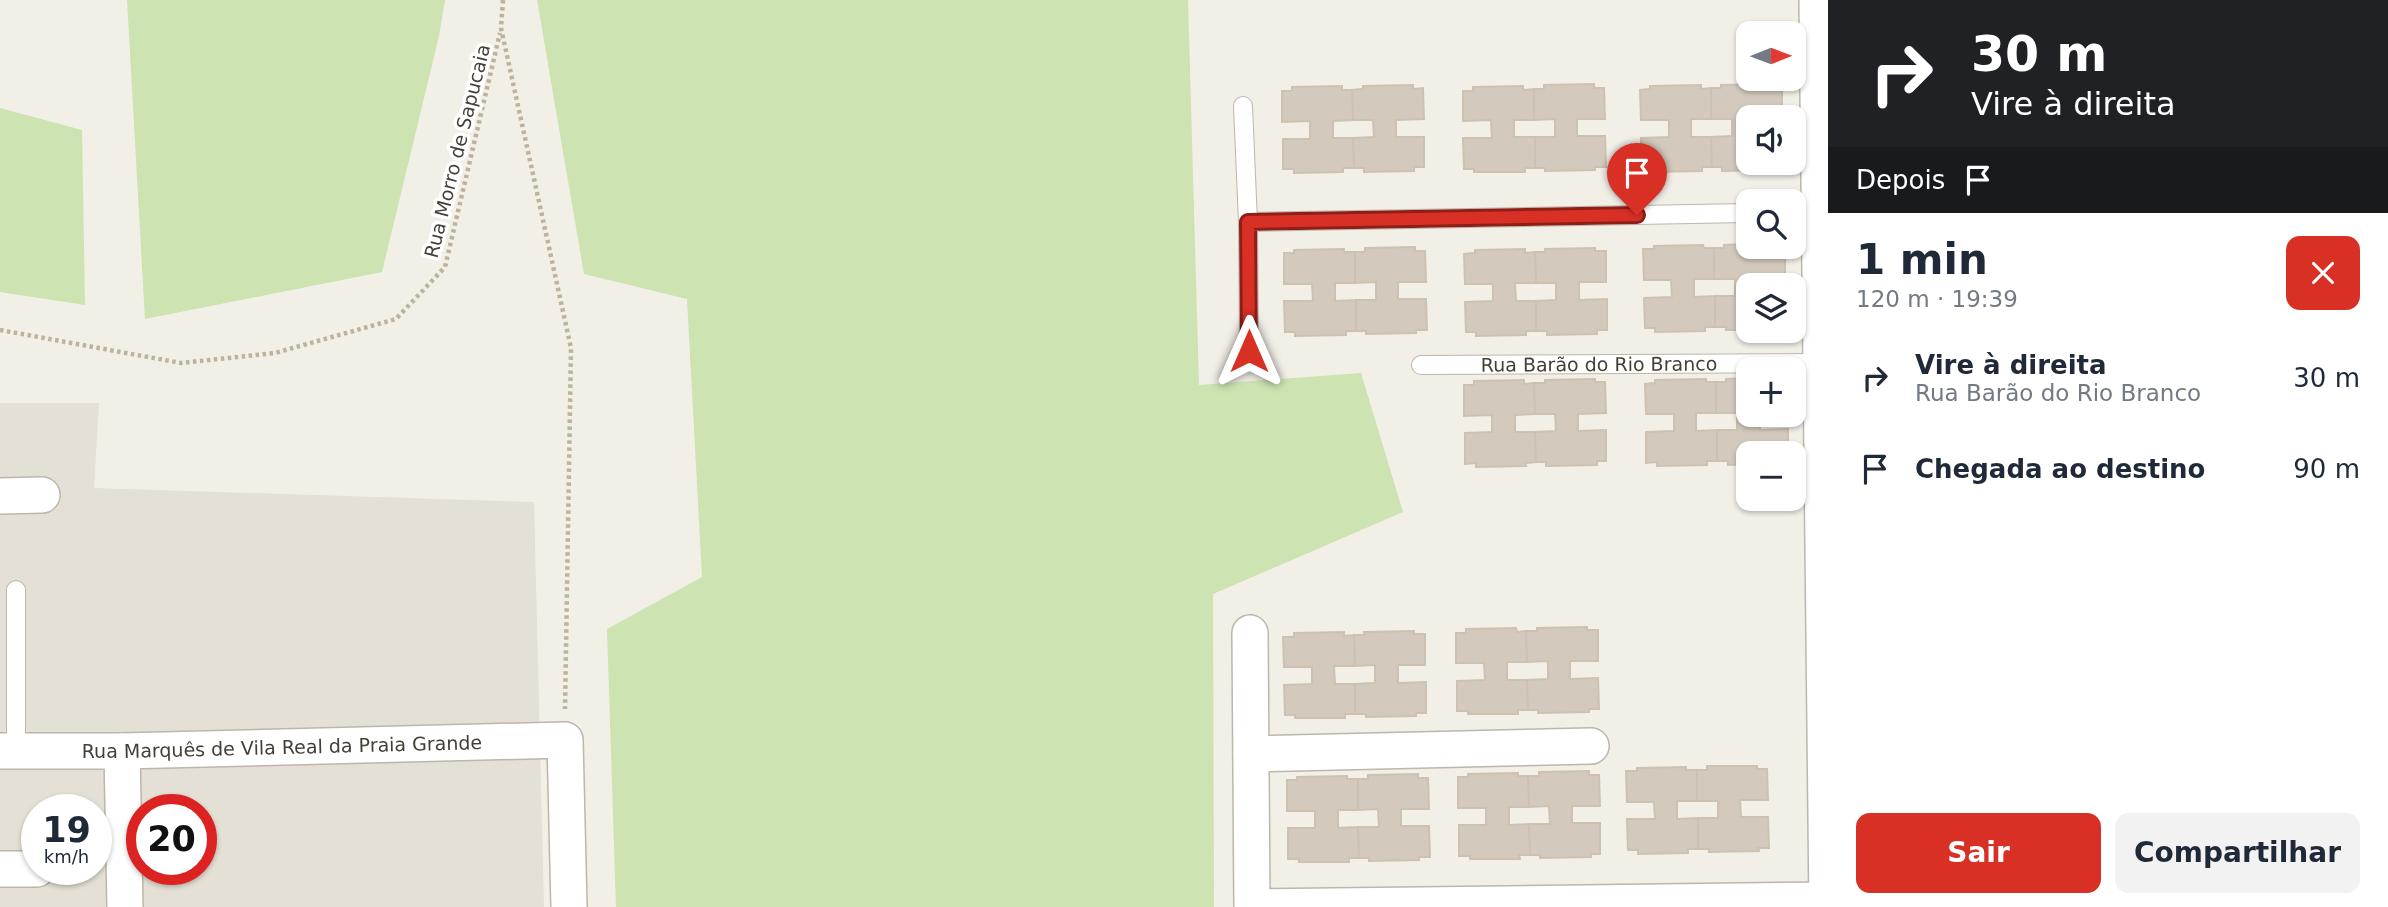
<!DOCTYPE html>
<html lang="pt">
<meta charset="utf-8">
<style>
:root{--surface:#fff;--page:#f2f2f3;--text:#1f2937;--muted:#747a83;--accent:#d93025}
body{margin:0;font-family:"DejaVu Sans",sans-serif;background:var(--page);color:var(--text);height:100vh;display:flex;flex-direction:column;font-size:26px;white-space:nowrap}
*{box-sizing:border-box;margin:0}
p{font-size:23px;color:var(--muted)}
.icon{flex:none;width:38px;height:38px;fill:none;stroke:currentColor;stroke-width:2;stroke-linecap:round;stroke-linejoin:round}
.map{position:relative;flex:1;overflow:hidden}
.panel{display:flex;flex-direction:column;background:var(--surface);width:560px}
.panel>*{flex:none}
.top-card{background:#202124;color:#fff;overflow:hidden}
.needle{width:46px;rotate:89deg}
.fabs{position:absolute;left:1736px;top:21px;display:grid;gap:14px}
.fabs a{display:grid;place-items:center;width:70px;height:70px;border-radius:14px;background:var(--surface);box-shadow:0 2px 5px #0004;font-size:35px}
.speed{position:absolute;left:21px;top:794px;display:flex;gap:14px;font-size:35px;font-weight:700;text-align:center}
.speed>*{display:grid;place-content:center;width:91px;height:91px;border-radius:50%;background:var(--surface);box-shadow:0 2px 5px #0004;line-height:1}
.speed small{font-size:18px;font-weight:400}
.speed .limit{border:10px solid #d22;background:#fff;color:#111}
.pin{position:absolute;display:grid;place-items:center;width:60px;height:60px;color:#fff;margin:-72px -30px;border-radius:50% 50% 50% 0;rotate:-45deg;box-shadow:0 0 7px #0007}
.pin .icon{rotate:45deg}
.me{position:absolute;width:77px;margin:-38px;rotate:0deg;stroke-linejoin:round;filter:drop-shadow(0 0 5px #0008)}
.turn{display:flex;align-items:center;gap:24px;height:147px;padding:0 28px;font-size:32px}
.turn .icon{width:91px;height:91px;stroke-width:2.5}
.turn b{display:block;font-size:49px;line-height:60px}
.then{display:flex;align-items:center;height:66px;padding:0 28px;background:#0003;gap:14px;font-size:26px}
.round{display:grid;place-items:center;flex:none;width:74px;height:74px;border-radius:14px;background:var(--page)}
.overview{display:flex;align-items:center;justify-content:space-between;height:119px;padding:0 28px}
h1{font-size:42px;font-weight:700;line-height:52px}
.primary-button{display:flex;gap:14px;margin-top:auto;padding:14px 28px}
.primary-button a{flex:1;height:80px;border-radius:14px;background:var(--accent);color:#fff;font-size:28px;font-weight:700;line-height:80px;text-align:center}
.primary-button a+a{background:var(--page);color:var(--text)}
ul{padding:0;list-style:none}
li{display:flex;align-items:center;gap:21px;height:91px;padding:0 28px}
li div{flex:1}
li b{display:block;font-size:26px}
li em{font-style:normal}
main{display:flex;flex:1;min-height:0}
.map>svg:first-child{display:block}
.residential{fill:#e5e0d5;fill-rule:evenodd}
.green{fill:#cde3b2}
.building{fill:#d3cabd;stroke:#cdc2b1;stroke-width:2}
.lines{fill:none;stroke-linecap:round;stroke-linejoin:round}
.lane-casing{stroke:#bdb6aa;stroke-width:20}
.street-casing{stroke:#bdb6aa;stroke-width:38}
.path{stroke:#bdb29c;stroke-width:4.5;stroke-dasharray:3.5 3.5;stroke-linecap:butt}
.lane{stroke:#fff;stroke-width:18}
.street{stroke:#fff;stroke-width:35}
.route-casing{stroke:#8d1f18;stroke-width:18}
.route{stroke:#d93025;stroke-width:12}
.labels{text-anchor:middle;stroke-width:7;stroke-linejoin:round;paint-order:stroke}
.street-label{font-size:19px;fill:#443f36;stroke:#fff}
</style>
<main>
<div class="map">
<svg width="1828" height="907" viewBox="0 0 1828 907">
<rect width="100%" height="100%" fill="#f2efe7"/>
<path class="residential" d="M 0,403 L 99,403 L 94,488 L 534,502 L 544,907 L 0,907 ZM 37,810 L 96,810 L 96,870 L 37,870 ZM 142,810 L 201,810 L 201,870 L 142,870 Z"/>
<path class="green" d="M 127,0 L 445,0 L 439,36 L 382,272 L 145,319 Z
M 1188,0 L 1199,385 L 1361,373 L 1403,512 L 1213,594 L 1214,907 L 616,907 L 607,629 L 702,577 L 687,299 L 584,274 L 537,0 Z
M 0,108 L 82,130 L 85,305 L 0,292 Z"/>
<path class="building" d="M 1594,84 L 1594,88 L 1604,88 L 1605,119 L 1577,119 L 1577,136 L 1605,136 L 1606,167 L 1595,167 L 1595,170 L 1545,171 L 1545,168 L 1535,168 L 1535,137 L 1555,137 L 1555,119 L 1534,120 L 1534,89 L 1544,89 L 1544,85 Z
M 1771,84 L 1771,87 L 1782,87 L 1782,117 L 1748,117 L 1748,163 L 1783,163 L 1783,166 L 1773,166 L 1773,170 L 1722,171 L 1722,167 L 1712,167 L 1711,137 L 1732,136 L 1732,119 L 1711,119 L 1711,88 L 1721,88 L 1721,85 Z
M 1413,85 L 1413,89 L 1423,88 L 1424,119 L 1396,120 L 1396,137 L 1424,137 L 1424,167 L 1414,167 L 1414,171 L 1364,172 L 1364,168 L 1354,168 L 1353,138 L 1374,137 L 1373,120 L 1353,120 L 1352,90 L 1363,89 L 1363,86 Z
M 1701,85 L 1701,89 L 1711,88 L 1711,119 L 1691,119 L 1691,137 L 1711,137 L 1712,167 L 1702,167 L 1702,171 L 1652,172 L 1652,168 L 1641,168 L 1641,138 L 1669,137 L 1669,120 L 1641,120 L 1640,90 L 1650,89 L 1650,86 Z
M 1342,86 L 1342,90 L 1352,90 L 1353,120 L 1333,121 L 1333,138 L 1353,138 L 1354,168 L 1343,168 L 1343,172 L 1294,173 L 1294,169 L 1283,169 L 1283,139 L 1310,139 L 1310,121 L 1282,122 L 1282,91 L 1292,91 L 1292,87 Z
M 1523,86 L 1523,90 L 1534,89 L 1534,120 L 1514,120 L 1514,137 L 1535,137 L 1535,168 L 1525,168 L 1525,172 L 1474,172 L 1474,169 L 1464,169 L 1463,138 L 1492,138 L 1491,120 L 1463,121 L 1463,91 L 1473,91 L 1473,87 Z
M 1748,244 L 1748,247 L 1785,247 L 1785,278 L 1757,278 L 1758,285 L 1748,285 L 1748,330 L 1726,330 L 1726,327 L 1715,327 L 1715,296 L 1735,296 L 1735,279 L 1714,279 L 1714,248 L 1724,248 L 1724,245 Z
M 1703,245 L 1704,248 L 1714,248 L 1714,279 L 1694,279 L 1694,297 L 1715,296 L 1715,327 L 1705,327 L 1705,331 L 1655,332 L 1655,328 L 1645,328 L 1644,298 L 1672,297 L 1671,280 L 1644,280 L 1643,249 L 1654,249 L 1654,246 Z
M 1415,247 L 1415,251 L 1425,251 L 1426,282 L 1398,282 L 1398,299 L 1426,299 L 1427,330 L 1416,330 L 1416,333 L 1366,334 L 1366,331 L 1356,331 L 1356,300 L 1376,300 L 1376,282 L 1355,283 L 1355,252 L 1365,252 L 1365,248 Z
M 1595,248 L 1595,251 L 1606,251 L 1606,282 L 1579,282 L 1579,300 L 1607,299 L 1607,330 L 1597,330 L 1597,334 L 1547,335 L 1547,331 L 1536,331 L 1536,301 L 1556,300 L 1556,283 L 1536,283 L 1535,252 L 1545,252 L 1545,249 Z
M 1344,249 L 1344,252 L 1355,252 L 1355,283 L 1335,283 L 1335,301 L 1356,300 L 1356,331 L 1346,331 L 1346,335 L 1295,336 L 1295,332 L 1285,332 L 1284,301 L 1313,301 L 1312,284 L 1284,284 L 1284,253 L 1294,253 L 1294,250 Z
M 1525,249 L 1525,253 L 1535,252 L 1536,283 L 1515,283 L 1516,301 L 1536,301 L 1536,331 L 1526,331 L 1526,335 L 1476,336 L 1476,332 L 1466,332 L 1465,302 L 1493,301 L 1493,284 L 1465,284 L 1464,254 L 1475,253 L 1475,250 Z
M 1748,378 L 1748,415 L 1759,415 L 1760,430 L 1788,429 L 1788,453 L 1748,453 L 1748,464 L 1728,465 L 1728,461 L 1717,461 L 1717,430 L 1737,430 L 1737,413 L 1716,413 L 1716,382 L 1726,382 L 1726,379 Z
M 1595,379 L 1595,382 L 1605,382 L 1606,413 L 1578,414 L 1578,431 L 1606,430 L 1606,461 L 1597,461 L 1597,465 L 1546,466 L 1546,462 L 1536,462 L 1535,432 L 1556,431 L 1555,414 L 1535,414 L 1534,383 L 1545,383 L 1545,380 Z
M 1706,379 L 1706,382 L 1716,382 L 1716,413 L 1696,413 L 1696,431 L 1717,430 L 1717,461 L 1707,461 L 1707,465 L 1657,466 L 1657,462 L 1646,463 L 1646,432 L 1674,431 L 1674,414 L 1646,414 L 1645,384 L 1655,383 L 1655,380 Z
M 1524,380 L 1524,384 L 1534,383 L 1535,414 L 1515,415 L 1515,432 L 1535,432 L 1536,462 L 1525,463 L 1526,466 L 1476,467 L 1476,463 L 1465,464 L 1465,433 L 1492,432 L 1492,415 L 1464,416 L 1464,385 L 1474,385 L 1474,381 Z
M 1587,627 L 1587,630 L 1598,630 L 1598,661 L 1570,661 L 1570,679 L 1598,678 L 1599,709 L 1589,709 L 1589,712 L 1538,713 L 1538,710 L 1528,710 L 1527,680 L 1548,679 L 1548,661 L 1527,662 L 1526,631 L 1537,631 L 1537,628 Z
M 1516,628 L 1517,632 L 1526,631 L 1527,662 L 1507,662 L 1507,680 L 1527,680 L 1528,710 L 1518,710 L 1518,714 L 1468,714 L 1468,711 L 1457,711 L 1457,681 L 1485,680 L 1484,663 L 1456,663 L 1456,633 L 1466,633 L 1466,629 Z
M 1414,631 L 1414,634 L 1425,634 L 1425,665 L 1398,665 L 1398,683 L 1426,682 L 1426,713 L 1416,713 L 1416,716 L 1366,717 L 1366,714 L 1355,714 L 1355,684 L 1375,683 L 1375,665 L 1355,666 L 1354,635 L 1364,635 L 1364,632 Z
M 1344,632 L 1344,636 L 1354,635 L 1355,666 L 1334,666 L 1335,684 L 1355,684 L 1355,714 L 1345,714 L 1345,718 L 1295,718 L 1295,715 L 1285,715 L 1284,685 L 1312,684 L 1312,667 L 1284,667 L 1283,637 L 1294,637 L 1294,633 Z
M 1707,766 L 1757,766 L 1757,769 L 1767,769 L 1768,800 L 1740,800 L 1741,817 L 1768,817 L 1769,848 L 1758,848 L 1759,851 L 1709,852 L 1709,849 L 1698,849 L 1698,818 L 1718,818 L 1718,801 L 1697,801 L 1697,770 L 1707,770 Z
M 1686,767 L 1686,770 L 1697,770 L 1697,801 L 1677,801 L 1677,819 L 1698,818 L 1698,849 L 1688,849 L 1688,853 L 1638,854 L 1638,850 L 1628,850 L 1627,819 L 1655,819 L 1654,802 L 1627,802 L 1626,771 L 1637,771 L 1637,768 Z
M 1589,771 L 1589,775 L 1599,775 L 1600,806 L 1572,806 L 1572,823 L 1600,823 L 1600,854 L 1591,854 L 1591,857 L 1540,858 L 1540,855 L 1530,855 L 1529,824 L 1550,824 L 1549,806 L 1529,807 L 1528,776 L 1539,776 L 1539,772 Z
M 1518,773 L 1518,776 L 1528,776 L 1529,807 L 1509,807 L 1509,825 L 1529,824 L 1530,855 L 1519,855 L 1520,859 L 1470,859 L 1470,856 L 1459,856 L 1459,825 L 1486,825 L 1486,808 L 1458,808 L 1458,777 L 1468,777 L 1468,774 Z
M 1418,774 L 1418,778 L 1428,778 L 1429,809 L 1401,809 L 1401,826 L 1429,826 L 1430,857 L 1419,857 L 1419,860 L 1369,861 L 1369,858 L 1359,858 L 1358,827 L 1379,827 L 1378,809 L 1358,810 L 1358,779 L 1368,779 L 1368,775 Z
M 1347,776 L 1347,779 L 1358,779 L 1358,810 L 1338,810 L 1338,828 L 1358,827 L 1359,858 L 1349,858 L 1349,862 L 1299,862 L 1299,859 L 1288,859 L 1288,828 L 1315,828 L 1315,811 L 1287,811 L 1287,780 L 1297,780 L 1297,777 Z"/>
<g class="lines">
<g class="lane-casing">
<g id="lane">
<path d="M 1243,106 L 1248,222 L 1249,351"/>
<path d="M 1794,212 L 1820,212"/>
<path d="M 1248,222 L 1748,213"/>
<path id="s1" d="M 1421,365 L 1821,363"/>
<path d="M 16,751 L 16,590"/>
</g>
</g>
<g class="street-casing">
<g id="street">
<path d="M 1817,0 L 1827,907"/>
<path d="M 0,496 L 42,495"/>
<path d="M 1250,633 L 1252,907 L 1827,900"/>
<path id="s2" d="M 0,751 L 122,751 L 565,740 L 569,907"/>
<path d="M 122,751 L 125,907"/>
<path d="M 1251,754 L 1591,746"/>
<path d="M 0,869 L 37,869"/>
</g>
</g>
<path class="path" d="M 503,0 L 501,28 L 571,348 L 565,709
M 0,330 L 181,363 L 275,353 L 396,319 L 445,267 L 500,33"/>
<use href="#lane" class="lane"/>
<use href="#street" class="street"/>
</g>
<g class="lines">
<g class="route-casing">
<path id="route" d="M 1249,351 L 1248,222 L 1637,215"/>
</g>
<use href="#route" class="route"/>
</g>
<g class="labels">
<g class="street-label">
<text transform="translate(457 151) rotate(-76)" y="7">Rua Morro de Sapucaia</text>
<text dy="7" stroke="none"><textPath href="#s1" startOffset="178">Rua Barão do Rio Branco</textPath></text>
<text dy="7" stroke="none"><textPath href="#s2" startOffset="282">Rua Marquês de Vila Real da Praia Grande</textPath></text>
</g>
</g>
</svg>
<div class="fabs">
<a><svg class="needle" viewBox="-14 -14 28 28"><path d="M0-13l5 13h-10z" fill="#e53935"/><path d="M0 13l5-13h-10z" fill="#747a83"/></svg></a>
<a><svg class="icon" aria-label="sound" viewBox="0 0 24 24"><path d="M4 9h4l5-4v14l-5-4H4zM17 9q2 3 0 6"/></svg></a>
<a><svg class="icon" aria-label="search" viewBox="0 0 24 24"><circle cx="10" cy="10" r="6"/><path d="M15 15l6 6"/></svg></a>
<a><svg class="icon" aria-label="layers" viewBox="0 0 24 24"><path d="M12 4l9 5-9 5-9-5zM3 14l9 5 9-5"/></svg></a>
<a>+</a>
<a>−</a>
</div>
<div class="speed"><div>19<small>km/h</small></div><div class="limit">20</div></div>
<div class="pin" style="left:1637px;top:215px;background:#d93025"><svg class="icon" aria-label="arrive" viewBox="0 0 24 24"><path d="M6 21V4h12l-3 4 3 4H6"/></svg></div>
<svg class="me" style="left:1249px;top:351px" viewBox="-20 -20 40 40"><path d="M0-17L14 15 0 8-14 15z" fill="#d93025" stroke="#fff" stroke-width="4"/></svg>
</div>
<section class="panel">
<div class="top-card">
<div class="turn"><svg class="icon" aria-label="right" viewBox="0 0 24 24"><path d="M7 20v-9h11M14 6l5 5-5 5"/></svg><div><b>30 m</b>Vire à direita</div></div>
<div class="then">Depois<svg class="icon" aria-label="arrive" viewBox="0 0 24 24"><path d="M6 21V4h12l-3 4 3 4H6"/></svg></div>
</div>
<div class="overview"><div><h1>1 min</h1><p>120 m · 19:39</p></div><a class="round" style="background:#d93025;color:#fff"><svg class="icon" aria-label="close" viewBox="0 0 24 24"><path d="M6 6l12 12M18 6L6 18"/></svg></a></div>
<ul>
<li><svg class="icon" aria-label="right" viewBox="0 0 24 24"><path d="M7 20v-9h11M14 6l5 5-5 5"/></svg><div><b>Vire à direita</b><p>Rua Barão do Rio Branco</p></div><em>30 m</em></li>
<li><svg class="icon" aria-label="arrive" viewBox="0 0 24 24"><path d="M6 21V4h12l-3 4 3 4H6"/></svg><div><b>Chegada ao destino</b></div><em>90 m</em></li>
</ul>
<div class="primary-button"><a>Sair</a><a>Compartilhar</a></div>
</section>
</main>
